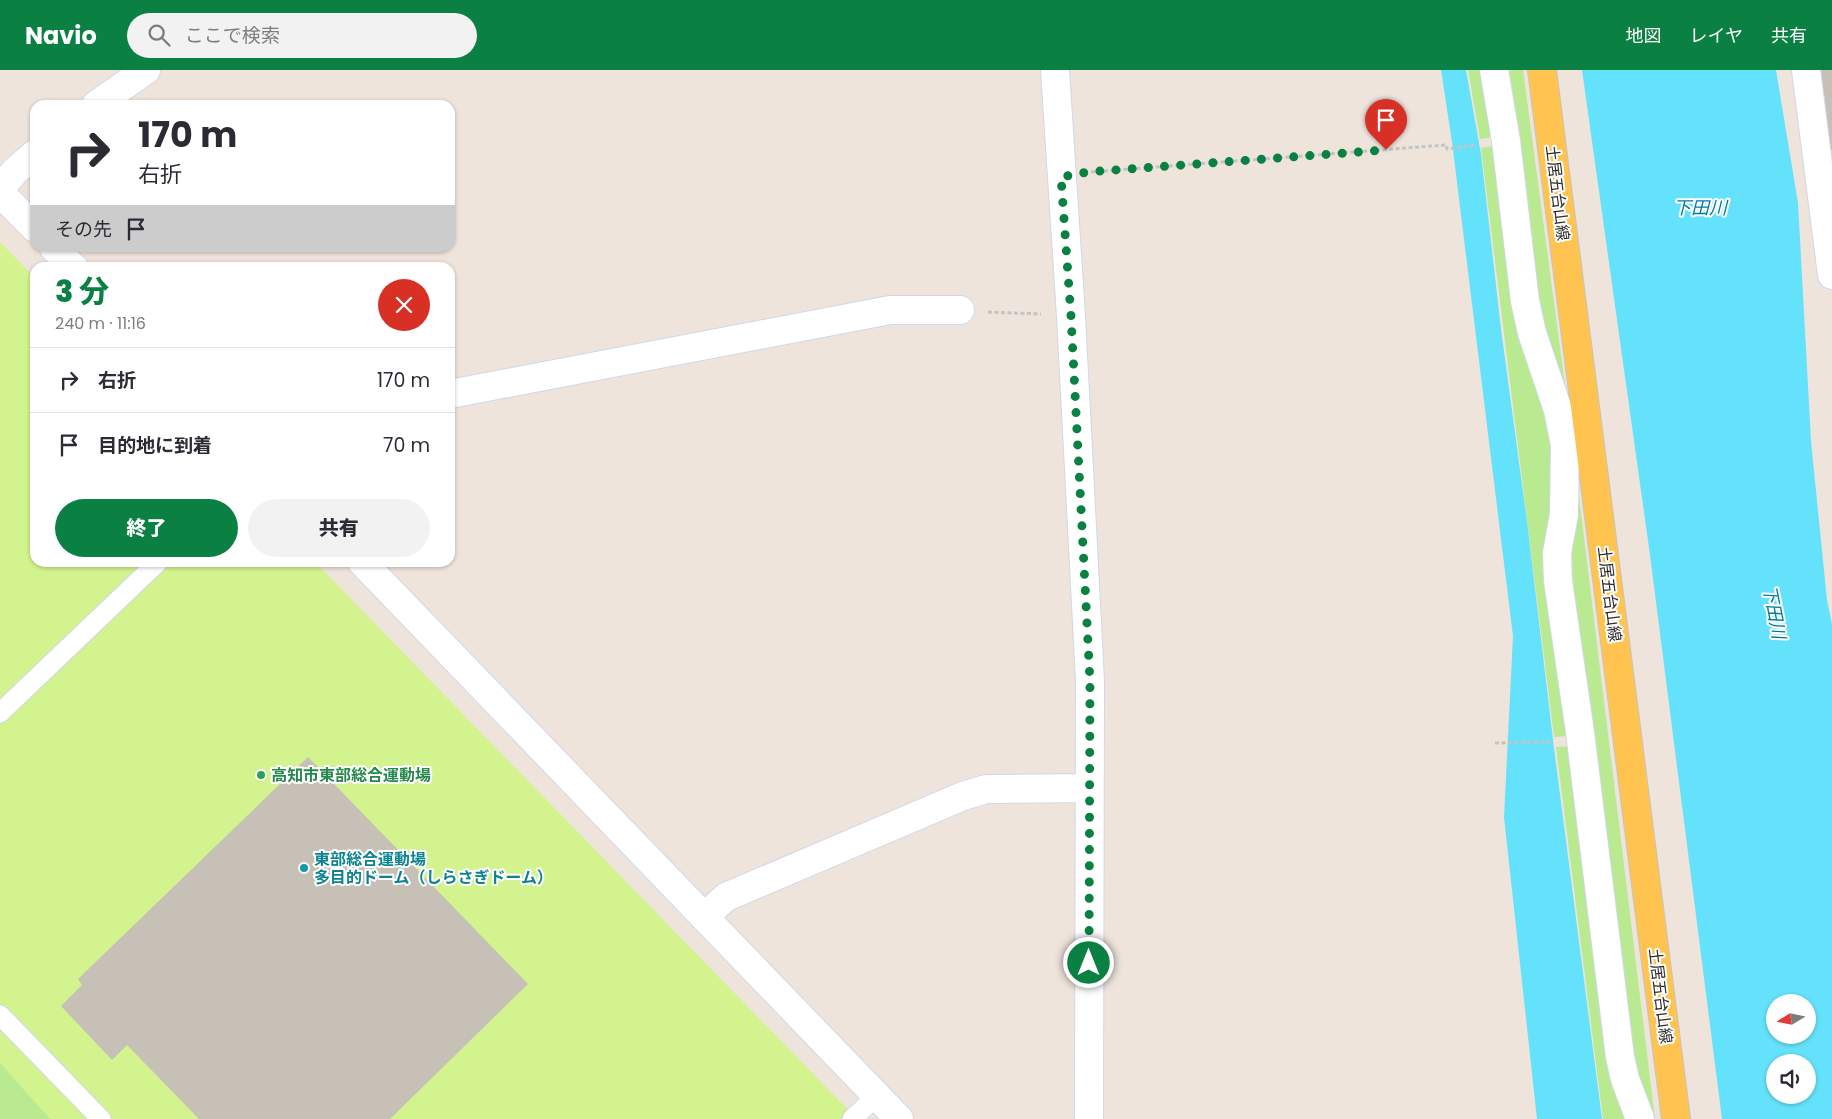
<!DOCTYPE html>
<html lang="ja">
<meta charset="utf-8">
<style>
:root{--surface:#fff;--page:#f2f2f3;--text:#2b2b33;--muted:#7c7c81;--line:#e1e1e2;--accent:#0b8043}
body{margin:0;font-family:Poppins,"Noto Sans JP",sans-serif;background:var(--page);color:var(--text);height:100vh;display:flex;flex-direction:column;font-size:19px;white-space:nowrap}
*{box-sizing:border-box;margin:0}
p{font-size:16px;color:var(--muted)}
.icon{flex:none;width:28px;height:28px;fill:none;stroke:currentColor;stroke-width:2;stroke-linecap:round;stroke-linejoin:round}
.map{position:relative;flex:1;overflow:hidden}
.sheet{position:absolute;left:30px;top:192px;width:425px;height:305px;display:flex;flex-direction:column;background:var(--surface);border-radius:15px;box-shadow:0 1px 4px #0004}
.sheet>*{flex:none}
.banner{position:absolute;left:30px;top:30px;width:425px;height:152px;border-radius:15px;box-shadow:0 1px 4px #0004;background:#fff;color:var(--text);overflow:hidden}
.needle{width:32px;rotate:260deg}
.controls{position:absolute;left:1766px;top:924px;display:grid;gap:10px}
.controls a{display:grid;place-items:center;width:50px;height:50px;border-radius:50%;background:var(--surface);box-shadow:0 1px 4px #0004;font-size:25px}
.pin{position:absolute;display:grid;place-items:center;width:42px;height:42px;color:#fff;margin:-51px -21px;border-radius:50% 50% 50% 0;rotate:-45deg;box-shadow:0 0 5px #0007}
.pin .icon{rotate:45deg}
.me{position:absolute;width:55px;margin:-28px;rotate:0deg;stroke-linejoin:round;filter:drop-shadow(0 0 4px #0008)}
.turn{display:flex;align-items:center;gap:18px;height:105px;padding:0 25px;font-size:22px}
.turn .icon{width:65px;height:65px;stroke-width:2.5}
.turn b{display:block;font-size:35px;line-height:42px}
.then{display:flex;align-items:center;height:48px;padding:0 25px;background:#0003;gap:10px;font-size:19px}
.round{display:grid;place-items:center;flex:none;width:52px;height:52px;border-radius:26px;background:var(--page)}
.summary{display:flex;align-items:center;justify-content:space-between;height:85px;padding:0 25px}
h1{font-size:30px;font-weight:800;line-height:38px;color:var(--accent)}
.button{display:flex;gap:10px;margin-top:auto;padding:10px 25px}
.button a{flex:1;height:58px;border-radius:30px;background:var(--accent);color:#fff;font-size:20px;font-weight:800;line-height:58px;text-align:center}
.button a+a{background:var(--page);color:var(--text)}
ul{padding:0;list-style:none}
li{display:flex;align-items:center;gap:15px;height:65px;padding:0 25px;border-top:1px solid var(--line)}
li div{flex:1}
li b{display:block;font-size:19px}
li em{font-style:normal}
header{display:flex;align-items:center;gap:30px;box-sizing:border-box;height:70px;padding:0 25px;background:var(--accent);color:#fff}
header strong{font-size:24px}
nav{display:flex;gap:28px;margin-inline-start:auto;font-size:18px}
.search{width:350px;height:45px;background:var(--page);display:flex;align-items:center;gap:12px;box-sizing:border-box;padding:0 18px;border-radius:28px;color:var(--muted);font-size:19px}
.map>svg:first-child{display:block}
.green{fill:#b9ea92}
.pitch{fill:#d2f38d}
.water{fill:#64e2fb;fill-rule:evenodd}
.building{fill:#c6c0b7}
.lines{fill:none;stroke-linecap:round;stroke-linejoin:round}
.lane-casing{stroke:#d1d7e5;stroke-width:21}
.street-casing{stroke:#d1d7e5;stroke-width:30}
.secondary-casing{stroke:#d1d7e5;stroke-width:30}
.primary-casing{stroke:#c4c4c4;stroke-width:30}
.path{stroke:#c4c4c4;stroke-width:3;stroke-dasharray:4 2.5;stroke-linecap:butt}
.lane{stroke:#fff;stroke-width:19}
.street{stroke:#fff;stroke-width:28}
.secondary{stroke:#fff;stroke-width:28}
.primary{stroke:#ffc450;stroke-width:28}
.route{stroke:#0b8043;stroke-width:9;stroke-dasharray:0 16.2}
.leisure-dot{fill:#2e9e5b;stroke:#fff;stroke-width:2}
.culture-dot{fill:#0f9aa8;stroke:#fff;stroke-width:2}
.labels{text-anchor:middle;stroke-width:4;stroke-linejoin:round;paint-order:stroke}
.street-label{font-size:16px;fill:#2b2b2b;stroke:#fff}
.leisure-label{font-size:16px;font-weight:bold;fill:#27864d;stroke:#fff;text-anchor:start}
.culture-label{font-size:16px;font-weight:bold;fill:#0d838f;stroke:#fff;text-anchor:start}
.water-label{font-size:18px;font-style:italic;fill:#017ba2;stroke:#fff}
</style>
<header>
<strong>Navio</strong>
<div class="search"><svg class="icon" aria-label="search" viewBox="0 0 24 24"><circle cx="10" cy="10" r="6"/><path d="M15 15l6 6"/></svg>ここで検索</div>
<nav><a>地図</a><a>レイヤ</a><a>共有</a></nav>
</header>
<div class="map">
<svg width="1832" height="1049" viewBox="0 0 1832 1049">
<rect width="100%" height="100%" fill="#eee4dc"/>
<path class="green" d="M 1468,0 L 1489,0 L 1495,67 L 1480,69 Z
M 1499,0 L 1523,0 L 1567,330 L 1543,277 Z
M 1494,76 L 1556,379 L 1569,666 L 1554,667 L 1481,78 Z
M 1574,385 L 1655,1049 L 1646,1049 L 1634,1016 L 1567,504 Z
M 1572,676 L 1633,1049 L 1603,1049 L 1556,677 Z
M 0,983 L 59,1049 L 0,1049 Z"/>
<path class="pitch" d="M 0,172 L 35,208 L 35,492 L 316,493 L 857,1049 L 50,1049 L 0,993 Z"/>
<path class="water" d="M 1441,0 L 1466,0 L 1481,84 L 1501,259 L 1527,451 L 1554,678 L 1602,1049 L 1537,1049 L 1504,747 L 1513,566 L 1452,72 Z
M 1582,0 L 1776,0 L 1798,133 L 1811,371 L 1827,530 L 1832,554 L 1832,1049 L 1722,1049 L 1650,485 ZM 1775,932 L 1808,932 L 1808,965 L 1775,965 ZM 1775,992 L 1808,992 L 1808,1025 L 1775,1025 Z"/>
<path class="building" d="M 1821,0 L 1832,0 L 1832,80 L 1831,80 Z
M 308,687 L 528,914 L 390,1049 L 199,1049 L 127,975 L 112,990 L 61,936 L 82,915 L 78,909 Z"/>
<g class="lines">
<g class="lane-casing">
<path id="lane" d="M 0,643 L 158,492
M 0,945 L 101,1049
M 852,1049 L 877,1026"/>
</g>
<g class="street-casing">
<path id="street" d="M 1055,0 L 1071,246 L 1090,611 L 1089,1049
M 1494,0 L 1506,71 L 1525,231 L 1532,263 L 1558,340 L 1565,375 L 1582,373
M 1806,0 L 1832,205
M 96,35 L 146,0
M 0,119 L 15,101 L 35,84
M 450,324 L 890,240 L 960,240
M 1565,375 L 1564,444 L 1557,483 L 1558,511 L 1580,662 L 1620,987 L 1625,1009 L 1640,1049
M 704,847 L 726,827 L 963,726 L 986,719 L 1089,718"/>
</g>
<g class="secondary-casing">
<path id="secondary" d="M 0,123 L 35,158
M 54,178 L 74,198
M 362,492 L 899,1049"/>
</g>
<g class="primary-casing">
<path id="primary" d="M 1542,0 L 1676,1049"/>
</g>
<path class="path" d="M 1091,102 L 1446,75 L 1447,79 L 1476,75
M 988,242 L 1041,244
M 1495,673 L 1553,672"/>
<use href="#lane" class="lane"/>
<use href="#street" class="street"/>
<use href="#secondary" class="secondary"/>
<use href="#primary" class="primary"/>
</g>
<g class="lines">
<path class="route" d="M 1089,893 L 1090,611 L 1071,246 L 1061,107 L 1088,102 L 1386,80"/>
</g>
<circle class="leisure-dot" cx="261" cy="705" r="5"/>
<circle class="culture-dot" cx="304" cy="798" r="5"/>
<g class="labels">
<g class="street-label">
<text transform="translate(1558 123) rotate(83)" y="6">土居五台山線</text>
<text transform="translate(1610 524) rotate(83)" y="6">土居五台山線</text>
<text transform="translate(1661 926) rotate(83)" y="6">土居五台山線</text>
</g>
<g class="leisure-label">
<text x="271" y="711">高知市東部総合運動場</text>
</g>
<g class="culture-label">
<text x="314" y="795">東部総合運動場<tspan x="314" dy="18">多目的ドーム（しらさぎドーム）</tspan></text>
</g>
<g class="water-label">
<text x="1700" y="144">下田川</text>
<text transform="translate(1774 542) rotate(79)" y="6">下田川</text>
</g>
</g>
</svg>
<div class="controls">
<a><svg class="needle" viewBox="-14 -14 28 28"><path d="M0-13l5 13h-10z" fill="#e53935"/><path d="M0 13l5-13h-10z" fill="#7c7c81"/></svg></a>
<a><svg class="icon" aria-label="sound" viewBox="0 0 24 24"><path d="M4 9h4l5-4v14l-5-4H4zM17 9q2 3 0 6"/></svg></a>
</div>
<div class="pin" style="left:1386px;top:80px;background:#d93025"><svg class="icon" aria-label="arrive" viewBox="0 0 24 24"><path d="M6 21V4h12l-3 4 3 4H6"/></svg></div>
<svg class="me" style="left:1089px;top:893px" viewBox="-20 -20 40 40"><circle r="17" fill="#0b8043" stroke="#fff" stroke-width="3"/><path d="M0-11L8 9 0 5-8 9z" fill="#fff"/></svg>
<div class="banner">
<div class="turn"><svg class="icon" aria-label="right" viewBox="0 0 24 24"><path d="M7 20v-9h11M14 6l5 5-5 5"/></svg><div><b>170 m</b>右折</div></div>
<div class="then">その先<svg class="icon" aria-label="arrive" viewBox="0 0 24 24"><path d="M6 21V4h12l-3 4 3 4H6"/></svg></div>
</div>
<section class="sheet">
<div class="summary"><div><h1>3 分</h1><p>240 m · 11:16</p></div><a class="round" style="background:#d93025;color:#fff"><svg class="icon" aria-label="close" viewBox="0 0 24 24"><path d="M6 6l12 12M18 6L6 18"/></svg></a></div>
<ul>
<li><svg class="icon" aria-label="right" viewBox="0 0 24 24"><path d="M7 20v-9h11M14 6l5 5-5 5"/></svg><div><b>右折</b></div><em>170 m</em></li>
<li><svg class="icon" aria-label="arrive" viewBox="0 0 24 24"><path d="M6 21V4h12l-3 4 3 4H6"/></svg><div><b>目的地に到着</b></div><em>70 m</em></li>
</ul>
<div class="button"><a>終了</a><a>共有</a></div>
</section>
</div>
